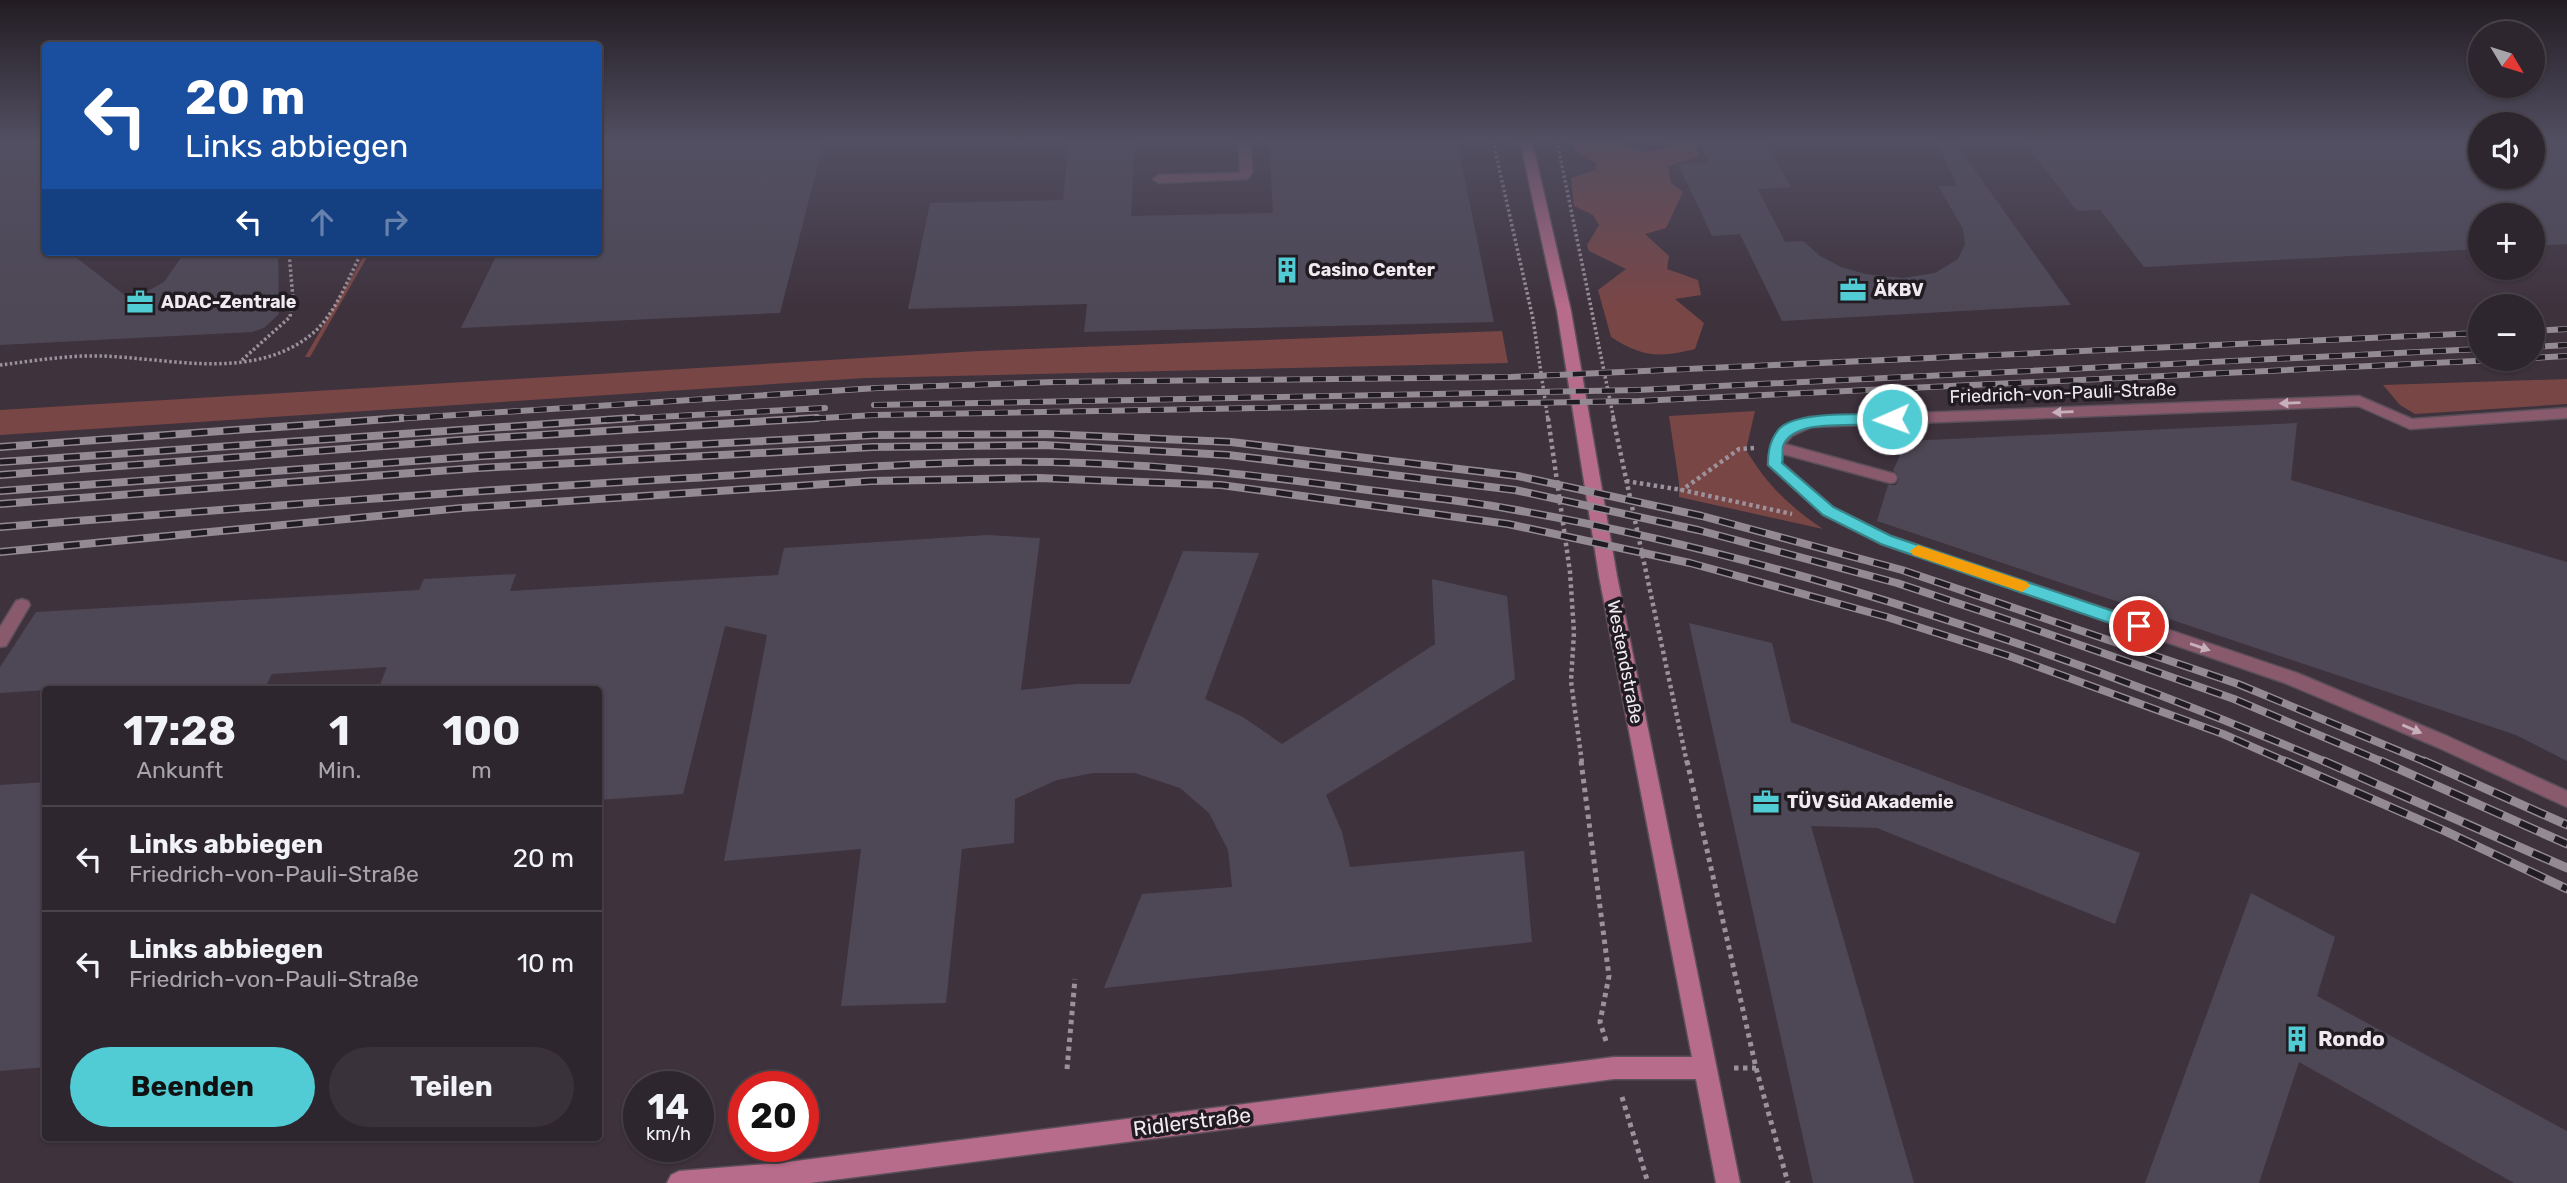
<!DOCTYPE html>
<html lang="de">
<meta charset="utf-8">
<style>
:root{--surface:#2e262e;--page:#3a323a;--text:#f1f3f6;--muted:#a7a5aa;--line:#49434a;--accent:#51ccd4}
body{margin:0;font-family:Rubik,sans-serif;background:var(--page);color:var(--text);height:100vh;display:flex;flex-direction:column;font-size:26px;white-space:nowrap}
*{box-sizing:border-box;margin:0}
p{font-size:23px;color:var(--muted)}
.icon{flex:none;width:38px;height:38px;fill:none;stroke:currentColor;stroke-width:2;stroke-linecap:round;stroke-linejoin:round}
.map{position:relative;flex:1;overflow:hidden}
.details{position:absolute;left:42px;top:686px;width:560px;height:455px;display:flex;flex-direction:column;background:var(--surface);border-radius:7px;box-shadow:0 2px 5px #0004,0 0 0 2px var(--line)}
.details>*{flex:none}
.guide{position:absolute;left:42px;top:42px;width:560px;height:214px;border-radius:7px;box-shadow:0 2px 5px #0004,0 0 0 2px var(--line);background:#1a4fa0;color:#fff;overflow:hidden}
.needle{width:46px;rotate:128deg}
.controls{position:absolute;left:2468px;top:21px;display:grid;gap:14px}
.controls a{display:grid;place-items:center;width:77px;height:77px;border-radius:50%;background:var(--surface);box-shadow:0 2px 5px #0004,0 0 0 2px var(--line);font-size:35px}
.speed{position:absolute;left:623px;top:1071px;display:flex;gap:14px;font-size:35px;font-weight:700;text-align:center}
.speed>*{display:grid;place-content:center;width:91px;height:91px;border-radius:50%;background:var(--surface);box-shadow:0 2px 5px #0004,0 0 0 2px var(--line);line-height:1}
.speed small{font-size:18px;font-weight:400}
.speed .limit{border:10px solid #d22;background:#fff;color:#111}
.pin{position:absolute;display:grid;place-items:center;width:60px;height:60px;color:#fff;margin:-30px;border:4px solid #fff;border-radius:50%;box-shadow:0 2px 7px #0007}
.me{position:absolute;width:77px;margin:-38px;rotate:268deg;stroke-linejoin:round;filter:drop-shadow(0 0 5px #0008)}
.turn{display:flex;align-items:center;gap:24px;height:147px;padding:0 28px;font-size:32px}
.turn .icon{width:91px;height:91px;stroke-width:2.5}
.turn b{display:block;font-size:49px;line-height:60px}
.lanes{display:flex;align-items:center;height:66px;padding:0 28px;background:#0003;justify-content:center;gap:35px;direction:ltr}
.lanes .off{opacity:.35}
.eta{display:flex;justify-content:space-evenly;align-items:center;height:119px;text-align:center}
.eta b{font-size:42px;font-weight:700;line-height:49px}
.primary-button{display:flex;gap:14px;margin-top:auto;padding:14px 28px}
.primary-button a{flex:1;height:80px;border-radius:42px;background:var(--accent);color:#111;font-size:28px;font-weight:700;line-height:80px;text-align:center}
.primary-button a+a{background:var(--page);color:var(--text)}
ul{padding:0;list-style:none}
li{display:flex;align-items:center;gap:21px;height:105px;padding:0 28px;border-top:2px solid var(--line)}
li div{flex:1}
li b{display:block;font-size:26px}
li em{font-style:normal}
.map>svg:first-child{display:block}
.green{fill:#794646}
.building{fill:#4e4856}
.lines{fill:none;stroke-linecap:round;stroke-linejoin:round}
.lane-casing{stroke:#5b4f5a;stroke-width:3}
.secondary-casing{stroke:#5b4f5a;stroke-width:3}
.path-far2{stroke:#9c929b;stroke-width:3.5;stroke-dasharray:2.5 2.5;stroke-linecap:butt}
.path-far1{stroke:#9c929b;stroke-width:4.5;stroke-dasharray:3.5 3.5;stroke-linecap:butt}
.path{stroke:#9c929b;stroke-width:5;stroke-dasharray:4.5 4.5;stroke-linecap:butt}
.lane{fill:#895a6c;fill-rule:evenodd}
.secondary{fill:#b66c8a;fill-rule:evenodd}
.rail-far2-casing{stroke:#948a93;stroke-width:6}
.rail-far1-casing{stroke:#948a93;stroke-width:8}
.rail-casing{stroke:#948a93;stroke-width:9}
.rail-far2{stroke:#211c21;stroke-width:4.5;stroke-dasharray:13;stroke-linecap:butt}
.rail-far1{stroke:#211c21;stroke-width:5;stroke-dasharray:16;stroke-linecap:butt}
.rail{stroke:#211c21;stroke-width:6;stroke-dasharray:19;stroke-linecap:butt}
.oneway{fill:#c7b0bb}
.route{fill:#51ccd4;stroke:#35858a;stroke-width:2}
.slow{fill:#f59e0b}
.labels{text-anchor:middle;stroke-width:7;stroke-linejoin:round;paint-order:stroke}
.poi-label{font-size:18px;font-weight:bold;fill:#f1e9f0;stroke:#211c21;text-anchor:start}
.street-label{font-size:18px;fill:#f1e9f0;stroke:#211c21}
.near-poi-label{font-size:21px;font-weight:bold;fill:#f1e9f0;stroke:#211c21;text-anchor:start}
.near-street-label{font-size:21px;fill:#f1e9f0;stroke:#211c21}
</style>
<div class="map">
<svg width="2567" height="1183" viewBox="0 0 2567 1183">
<rect width="100%" height="100%" fill="#3e323d"/>
<path class="green" d="M 1571,141 L 1620,141 L 1641,152 L 1663,149 L 1670,145 L 1668,141 L 1693,141 L 1699,155 C 1690,162 1680,160 1668,167 L 1671,183 L 1683,192 L 1666,228 L 1645,234 L 1669,256 L 1667,269 L 1698,280 L 1701,295 L 1675,299 L 1704,323 L 1695,349 C 1659,358 1642,357 1611,337 L 1598,290 L 1626,269 L 1589,251 L 1587,245 L 1599,225 L 1593,215 L 1574,206 L 1571,178 L 1595,170 L 1596,163 L 1575,152 Z
M 366,252 L 370,252 L 310,357 L 305,357 Z
M 1502,331 L 1508,363 L 865,378 L 0,435 L 0,410 L 979,351 Z
M 2567,379 L 2567,404 L 2415,414 L 2400,405 L 2383,385 Z
M 1755,411 L 1746,450 C 1768,486 1788,505 1823,529 L 1679,497 L 1679,483 L 1669,416 Z"/>
<path class="building" d="M 0,141 L 46,141 L 46,252 L 69,252 L 131,300 L 164,282 L 185,252 L 278,252 L 279,314 L 264,328 L 252,332 L 0,345 Z
M 598,141 L 824,141 L 780,313 L 461,328 L 498,252 L 598,252 Z
M 1069,141 L 1135,141 L 1131,216 L 1273,213 L 1269,141 L 1457,141 L 1494,322 L 1084,332 L 1087,304 L 908,309 L 930,203 L 1063,200 Z
M 1698,141 L 1765,141 L 1791,187 L 1758,189 L 1785,242 L 1803,241 L 1820,256 L 1841,267 L 1865,274 L 1903,278 L 1935,273 L 1958,259 L 1965,244 L 1963,229 L 1938,186 L 1957,186 L 1936,141 L 1954,141 L 2071,305 L 1782,321 L 1740,234 L 1712,236 L 1678,164 L 1709,163 Z
M 2048,141 L 2480,141 L 2480,177 L 2532,177 L 2532,141 L 2567,141 L 2567,244 L 2532,246 L 2532,215 L 2480,215 L 2480,249 L 2144,267 L 2100,210 L 2077,211 L 2025,143 Z
M 2297,423 L 2291,480 L 2567,562 L 2567,761 L 2516,735 L 1877,521 L 1888,485 L 1896,485 L 1899,479 L 1897,473 L 1893,471 L 1906,441 Z
M 987,535 L 1040,538 L 1021,690 L 1076,684 L 1130,684 L 1183,551 L 1259,553 L 1205,699 L 1243,717 L 1282,744 L 1435,644 L 1432,579 L 1507,596 L 1515,679 L 1326,795 L 1342,832 L 1350,867 L 1524,851 L 1532,942 L 1104,988 L 1142,894 L 1232,887 L 1228,850 L 1209,813 L 1180,788 L 1135,773 L 1093,773 L 1057,780 L 1015,799 L 1014,843 L 962,849 L 946,1003 L 841,1006 L 861,849 L 724,861 L 767,635 L 725,626 L 683,794 L 598,800 L 598,690 L 378,690 L 387,667 L 272,674 L 264,690 L 107,690 L 109,686 L 0,693 L 0,667 L 36,612 L 419,590 L 424,579 L 516,574 L 510,591 L 778,575 L 784,548 Z
M 1689,623 L 1772,643 L 1791,722 L 2140,853 L 2115,924 L 1877,828 L 1811,826 L 1914,1183 L 1813,1183 Z
M 46,782 L 46,1067 L 0,1071 L 0,785 Z
M 2251,893 L 2335,937 L 2317,996 L 2567,1131 L 2567,1183 L 2514,1183 L 2299,1062 L 2259,1183 L 2145,1183 Z"/>
<g class="lines">
<g class="lane-casing">
<path id="lane" d="M 1239,141 L 1251,141 L 1252,173 L 1247,179 L 1159,183 L 1153,179 L 1159,175 L 1240,173 Z
M 2359,396 L 2412,419 L 2567,408 L 2567,418 L 2410,429 L 2358,406 L 1811,427 L 1792,436 L 1785,444 L 1895,474 L 1897,478 L 1895,482 L 1890,483 L 1783,454 L 1782,463 L 1833,507 L 1891,536 L 2297,673 L 2449,737 L 2567,791 L 2567,807 L 2437,747 L 2285,683 L 1881,544 L 1823,515 L 1768,465 C 1770,435 1780,426 1809,417 Z
M 22,599 L 28,601 L 30,605 L 6,646 L 0,647 L 0,627 L 16,601 Z"/>
</g>
<g class="secondary-casing">
<path id="secondary" d="M 1520,141 L 1532,141 L 1571,311 L 1617,576 L 1740,1183 L 1716,1183 L 1696,1079 L 1614,1079 L 810,1183 L 667,1183 L 671,1175 L 679,1171 L 780,1163 L 1614,1057 L 1692,1057 L 1599,576 L 1557,311 Z"/>
</g>
<path class="path-far2" d="M 1493,141 L 1533,319 L 1548,420
M 1557,141 L 1614,420
M 242,360 L 290,317 L 293,299 L 289,252
M 0,365 C 33,361 67,355 101,356 C 170,358 253,382 312,334 C 336,314 348,278 362,252"/>
<path class="path-far1" d="M 1548,418 L 1570,572 L 1574,632 L 1571,681 L 1582,763
M 1613,418 L 1687,763
M 1754,448 L 1739,449 L 1682,490 L 1792,514
M 1626,481 L 1682,490"/>
<path class="path" d="M 1581,761 L 1609,976 L 1600,1022 L 1606,1041
M 1687,761 L 1756,1068 L 1788,1183
M 1734,1068 L 1756,1068
M 1067,1069 L 1075,979
M 1622,1097 L 1648,1183"/>
<use href="#lane" class="lane"/>
<use href="#secondary" class="secondary"/>
<g class="rail-far2-casing">
<path id="rail-far2" d="M 2532,331 L 2567,329
M 2532,347 L 2567,345
M 2532,358 L 2567,356
M 874,405 L 1638,390 L 2480,349
M 378,420 L 877,388 L 1055,382 L 1511,377 L 2480,333
M 601,420 L 825,408
M 787,420 L 875,415 L 1639,401 L 2517,359"/>
</g>
<g class="rail-far1-casing">
<path id="rail-far1" d="M 0,447 L 402,418
M 0,462 L 633,418
M 0,475 L 490,438 L 817,418
M 0,491 L 482,456 L 874,435 L 1046,434 L 1231,442 L 1518,476 L 1702,516 L 1902,570 L 2238,684 L 2428,763
M 0,504 L 478,468 L 873,447 L 1044,445 L 1228,455 L 1515,490 L 1698,530 L 1897,583 L 2020,624 L 2234,699 L 2385,763
M 0,527 C 230,509 460,491 690,478 C 821,470 952,458 1083,463 C 1178,466 1273,477 1368,490 C 1415,496 1463,500 1510,509 C 1784,557 2072,654 2328,763
M 0,552 L 462,508 L 871,481 L 1039,478 L 1221,485 L 1508,524 L 1690,563 L 1887,617 L 2009,656 L 2223,734 L 2289,763"/>
</g>
<g class="rail-casing">
<path id="rail" d="M 2285,761 L 2445,831 L 2567,889
M 2324,761 L 2567,868
M 2381,761 L 2567,844
M 2424,761 L 2567,825"/>
</g>
<use href="#rail-far2" class="rail-far2"/>
<use href="#rail-far1" class="rail-far1"/>
<use href="#rail" class="rail"/>
</g>
<defs><path id="oneway-solid" d="M-6-.8H1V-3.2L6.5 0L1 3.2V.8H-6Z" transform="scale(1.75)"/></defs>
<g class="oneway">
<use href="#oneway-solid" transform="translate(2290 403) rotate(178)"/>
<use href="#oneway-solid" transform="translate(2063 412) rotate(178)"/>
<use href="#oneway-solid" transform="translate(2200 647) rotate(19)"/>
<use href="#oneway-solid" transform="translate(2412 729) rotate(23)"/>
</g>
<linearGradient id="sky" x2="0" y2="1"><stop stop-color="#221c22"/><stop offset="0.46" stop-color="#524f62"/><stop offset="1" stop-color="#524f62" stop-opacity="0"/></linearGradient>
<rect width="2567" height="306" fill="url(#sky)"/>
<path class="route" d="M 1892,414 L 1897,415 L 1897,422 C 1869,430 1795,414 1783,446 C 1782,451 1783,458 1782,463 L 1833,507 L 1891,536 L 2145,622 L 2147,626 L 2145,631 L 2133,631 L 1881,544 L 1823,515 L 1768,465 C 1768,451 1770,440 1779,429 C 1797,410 1866,415 1892,414 Z"/>
<path class="slow" d="M 1918,545 L 2027,582 L 2030,586 L 2022,592 L 1913,555 L 1910,551 Z"/>
<defs>
<g id="building-bare" transform="scale(2.1)"><path d="M-4-6H4V6H1V3H-1V6H-4ZM-2.5-4.3h1.7v1.8h-1.7ZM.8-4.3h1.7v1.8H.8ZM-2.5-1h1.7V.8h-1.7ZM.8-1h1.7V.8H.8Z" fill="#51ccd4" stroke="#211c21" stroke-width="2.5" paint-order="stroke"/></g>
<g id="office-bare" transform="scale(2.1)"><path d="M-6-3h4V-5.5h4V-3h4V5H-6ZM-1-4.5V-3h2v-1.5ZM-6 0V1H6V0Z" fill="#51ccd4" stroke="#211c21" stroke-width="2.5" paint-order="stroke"/></g>
</defs>
<g fill-rule="evenodd">
<use href="#building-bare" x="1287" y="270"/>
<use href="#office-bare" x="1853" y="290"/>
<use href="#office-bare" x="140" y="302"/>
<use href="#office-bare" x="1766" y="802"/>
<use href="#building-bare" x="2297" y="1039"/>
</g>
<g class="labels">
<g class="poi-label">
<text x="1308" y="276">Casino Center</text>
<text x="1874" y="296">ÄKBV</text>
<text x="161" y="308">ADAC-Zentrale</text>
<text x="1787" y="808">TÜV Süd Akademie</text>
</g>
<g class="street-label">
<text transform="translate(2063 393) rotate(-2)" y="6">Friedrich-von-Pauli-Straße</text>
<text transform="translate(1625 662) rotate(79)" y="6">Westendstraße</text>
</g>
<g class="near-poi-label">
<text x="2318" y="1046">Rondo</text>
</g>
<g class="near-street-label">
<text transform="translate(1192 1122) rotate(-7)" y="7">Ridlerstraße</text>
</g>
</g>
</svg>
<div class="controls">
<a><svg class="needle" viewBox="-14 -14 28 28"><path d="M0-13l5 13h-10z" fill="#e53935"/><path d="M0 13l5-13h-10z" fill="#a7a5aa"/></svg></a>
<a><svg class="icon" aria-label="sound" viewBox="0 0 24 24"><path d="M4 9h4l5-4v14l-5-4H4zM17 9q2 3 0 6"/></svg></a>
<a>+</a>
<a>−</a>
</div>
<div class="speed"><div>14<small>km/h</small></div><div class="limit">20</div></div>
<div class="pin" style="left:2139px;top:626px;background:#d93025"><svg class="icon" aria-label="arrive" viewBox="0 0 24 24"><path d="M6 21V4h12l-3 4 3 4H6"/></svg></div>
<svg class="me" style="left:1892px;top:419px" viewBox="-20 -20 40 40"><circle r="17" fill="#51ccd4" stroke="#fff" stroke-width="3"/><path d="M0-11L8 9 0 5-8 9z" fill="#fff"/></svg>
<div class="guide">
<div class="turn"><svg class="icon" aria-label="left" viewBox="0 0 24 24"><path d="M17 20v-9H6M10 6l-5 5 5 5"/></svg><div><b>20 m</b>Links abbiegen</div></div>
<div class="lanes"><svg class="icon" aria-label="left" viewBox="0 0 24 24"><path d="M17 20v-9H6M10 6l-5 5 5 5"/></svg><svg class="icon off" aria-label="ahead" viewBox="0 0 24 24"><path d="M12 20V5M6 11l6-6 6 6"/></svg><svg class="icon off" aria-label="right" viewBox="0 0 24 24"><path d="M7 20v-9h11M14 6l5 5-5 5"/></svg></div>
</div>
<section class="details">
<div class="eta">
<div><b>17:28</b><p>Ankunft</p></div>
<div><b>1</b><p>Min.</p></div>
<div><b>100</b><p>m</p></div>
</div>
<ul>
<li><svg class="icon" aria-label="left" viewBox="0 0 24 24"><path d="M17 20v-9H6M10 6l-5 5 5 5"/></svg><div><b>Links abbiegen</b><p>Friedrich-von-Pauli-Straße</p></div><em>20 m</em></li>
<li><svg class="icon" aria-label="left" viewBox="0 0 24 24"><path d="M17 20v-9H6M10 6l-5 5 5 5"/></svg><div><b>Links abbiegen</b><p>Friedrich-von-Pauli-Straße</p></div><em>10 m</em></li>
</ul>
<div class="primary-button"><a>Beenden</a><a>Teilen</a></div>
</section>
</div>
